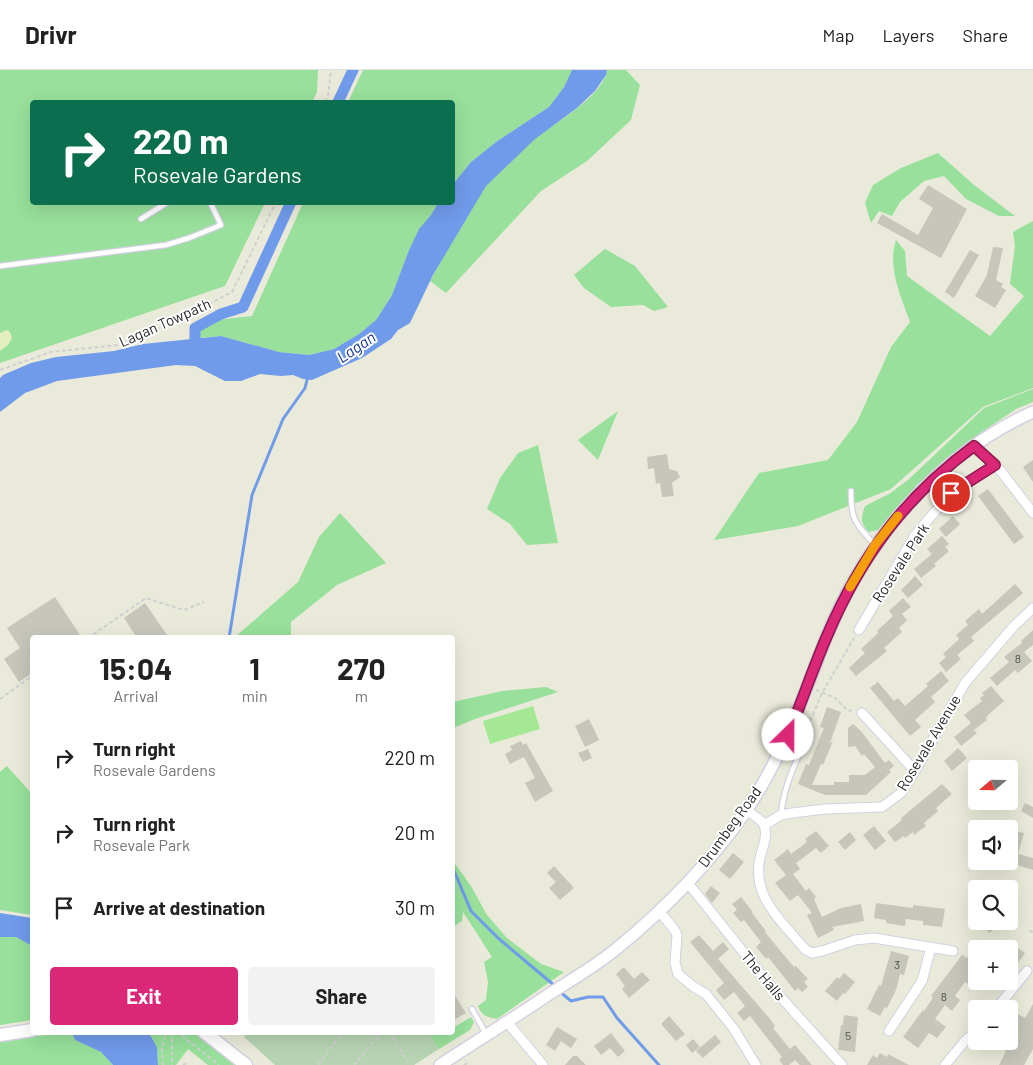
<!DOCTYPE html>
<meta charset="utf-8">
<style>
:root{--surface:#fff;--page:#f2f2f2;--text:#222;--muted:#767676;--line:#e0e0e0;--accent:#db2777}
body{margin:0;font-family:Barlow,sans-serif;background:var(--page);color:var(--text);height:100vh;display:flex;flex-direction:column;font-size:19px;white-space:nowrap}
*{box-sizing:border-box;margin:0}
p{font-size:16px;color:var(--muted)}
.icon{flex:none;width:28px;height:28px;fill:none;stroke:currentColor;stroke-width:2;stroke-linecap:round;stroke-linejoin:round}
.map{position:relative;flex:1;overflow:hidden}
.panel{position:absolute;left:30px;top:565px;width:425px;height:400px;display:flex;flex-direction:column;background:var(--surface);border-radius:5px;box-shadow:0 5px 20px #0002}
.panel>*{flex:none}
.top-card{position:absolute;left:30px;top:30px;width:425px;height:105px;border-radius:5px;box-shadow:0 5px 20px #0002;background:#0b6e4f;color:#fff;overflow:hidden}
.needle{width:32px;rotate:250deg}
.tools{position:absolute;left:968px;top:690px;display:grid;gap:10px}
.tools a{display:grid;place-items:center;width:50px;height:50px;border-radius:5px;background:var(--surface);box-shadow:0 5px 20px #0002;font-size:25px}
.pin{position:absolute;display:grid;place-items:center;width:42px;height:42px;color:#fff;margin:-21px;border:2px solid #fff;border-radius:50%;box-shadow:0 1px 5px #0007}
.me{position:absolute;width:55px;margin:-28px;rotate:23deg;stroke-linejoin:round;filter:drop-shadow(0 0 4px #0008)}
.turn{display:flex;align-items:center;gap:18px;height:105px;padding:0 20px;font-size:22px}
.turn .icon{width:65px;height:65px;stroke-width:2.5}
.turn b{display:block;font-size:35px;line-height:42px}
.eta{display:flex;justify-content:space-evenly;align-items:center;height:85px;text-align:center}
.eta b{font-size:30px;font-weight:700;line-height:35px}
.cta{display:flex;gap:10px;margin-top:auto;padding:10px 20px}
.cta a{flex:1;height:58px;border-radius:5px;background:var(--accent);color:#fff;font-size:20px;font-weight:700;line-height:58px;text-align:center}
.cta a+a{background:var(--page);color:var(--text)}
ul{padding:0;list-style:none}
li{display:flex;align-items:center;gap:15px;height:75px;padding:0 20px}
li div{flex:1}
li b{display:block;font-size:19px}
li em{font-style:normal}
header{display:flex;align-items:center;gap:30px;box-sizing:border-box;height:70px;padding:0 25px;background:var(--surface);border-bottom:1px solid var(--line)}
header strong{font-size:24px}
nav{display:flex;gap:28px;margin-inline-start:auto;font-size:18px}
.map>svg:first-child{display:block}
.green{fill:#98e09b}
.sand{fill:#e4efbe}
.cemetery{fill:#b6d4b2}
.pitch{fill:#a4e794}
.water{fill:#709bea}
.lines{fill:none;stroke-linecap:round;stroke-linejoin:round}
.stream{stroke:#709bea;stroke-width:3}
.canal{stroke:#709bea;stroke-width:11}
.building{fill:#c6c6ba}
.service-casing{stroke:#d3d0e1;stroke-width:7}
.minor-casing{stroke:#d3d0e1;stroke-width:11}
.tertiary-casing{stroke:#d3d0e1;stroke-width:14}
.secondary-casing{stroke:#d3d0e1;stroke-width:15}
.path{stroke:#d0d0d0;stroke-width:2;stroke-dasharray:4 2.5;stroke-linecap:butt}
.service{stroke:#fff;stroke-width:4.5}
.minor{stroke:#fff;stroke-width:9}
.tertiary{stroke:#fff;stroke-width:11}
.secondary{stroke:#fff;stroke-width:12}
.route-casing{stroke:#8e194d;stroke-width:12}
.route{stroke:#db2777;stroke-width:9}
.slow{stroke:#f59e0b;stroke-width:9}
.labels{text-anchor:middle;stroke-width:4;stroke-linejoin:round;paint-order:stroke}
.number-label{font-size:12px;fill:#50504c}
.street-label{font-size:15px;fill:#282828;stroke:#fff}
.water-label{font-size:16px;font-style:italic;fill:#123593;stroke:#fff}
</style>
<header>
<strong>Drivr</strong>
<nav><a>Map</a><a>Layers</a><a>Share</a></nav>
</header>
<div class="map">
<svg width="1033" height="995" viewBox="0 0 1033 995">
<rect width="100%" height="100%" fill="#eaeada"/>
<path class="green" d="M 0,0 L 318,0 L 317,22 L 312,32 L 32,32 L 32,132 L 265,133 L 225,216 L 0,293 Z
M 363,0 L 572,0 L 564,17 L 549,37 L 496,72 L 471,92 L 453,114 L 452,32 L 348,32 Z
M 607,0 L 626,0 L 640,15 L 631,50 L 587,91 L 541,121 L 446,223 L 430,211 C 447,182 465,141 486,115 C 500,99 517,84 533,70 C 553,54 603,27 607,0 Z
M 938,83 L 974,115 L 1015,146 L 999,146 L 966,129 L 944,106 L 924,111 L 900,132 L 892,146 L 879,141 L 871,153 L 865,133 L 873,115 L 901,98 Z
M 303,133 L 438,133 L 431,145 L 419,160 L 409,180 L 392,225 L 376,250 L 359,264 L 334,279 L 309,285 L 279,282 L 221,266 L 198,268 L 200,261 L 216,250 L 252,246 Z
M 1033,151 L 1033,318 L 983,337 L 891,419 L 798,456 L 714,470 L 759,403 L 828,390 L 857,352 L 891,277 L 910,252 C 901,227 887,197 896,170 L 905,181 L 907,206 L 990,266 L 1024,226 L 1010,214 L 1015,176 L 1013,162 Z
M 605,179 L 635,196 L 668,237 L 654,241 L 643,235 L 611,237 L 584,218 L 574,205 Z
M 1033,319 L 1033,332 L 1016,339 L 973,368 L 918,414 L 878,460 L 869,462 C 860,453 861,448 865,436 L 889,424 L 908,410 L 984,338 Z
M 618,341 L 598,390 L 578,370 Z
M 538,375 L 558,473 L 527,475 L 510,454 L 487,439 L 500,408 L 518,383 Z
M 340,443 L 386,493 L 337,515 L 291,552 L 291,567 L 235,567 L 298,512 L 319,467 Z
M 546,617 L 558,622 L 475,649 L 453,658 L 453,632 L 502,621 Z
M 7,696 L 32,724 L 32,845 L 0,840 L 0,702 Z
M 453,791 L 471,816 L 487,845 L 507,868 L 541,894 L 564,902 L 497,949 C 487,947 482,946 478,936 L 486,930 L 488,912 L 484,892 L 492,887 L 463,842 L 462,851 L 453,857 L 453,818 L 455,815 L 453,805 Z
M 0,867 L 16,867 L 32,876 L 32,950 L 0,955 Z
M 471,947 L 474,952 L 470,960 L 439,979 L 429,963 L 452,962 L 453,958 Z
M 72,963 L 75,970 L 101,982 L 113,995 L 0,995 L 0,969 Z
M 149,963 L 202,963 L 242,995 L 208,995 L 188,979 L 176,995 L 158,995 L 157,977 Z"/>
<path class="sand" d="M 7,260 L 10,262 L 12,268 L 8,275 L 0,281 L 0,263 Z"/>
<path class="cemetery" d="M 245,962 L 429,963 L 439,979 L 414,995 L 275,995 L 244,967 Z"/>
<path class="pitch" d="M 533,636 L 540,659 L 490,674 L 483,651 Z"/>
<path class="water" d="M 572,0 L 607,0 L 606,5 L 595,21 L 577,38 L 535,69 L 486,116 L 433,205 L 410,253 L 398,260 L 391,269 L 362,288 L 312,310 L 303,309 L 293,305 L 281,306 L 260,304 L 241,311 L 225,311 L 195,296 L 176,295 L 57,311 L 25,323 L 0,342 L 0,308 L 3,305 L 31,293 L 56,287 L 114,281 L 143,274 L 221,266 L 279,282 L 309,285 L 334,279 L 359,264 L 376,250 L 392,225 L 409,180 L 419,159 L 431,145 L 438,133 L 452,132 L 453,114 L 471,92 L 496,72 L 549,37 L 564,17 Z
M 0,843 L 32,848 L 32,876 L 16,867 L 0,867 Z
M 72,963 L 149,963 L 157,977 L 158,995 L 113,995 L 101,982 L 75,970 Z"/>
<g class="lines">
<path class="stream" d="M 229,568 L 252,425 L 283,349 L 305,318 L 308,306
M 452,796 L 471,841 L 498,868 L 555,916
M 559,921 L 571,931 L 588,927 L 603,927 L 617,948 L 659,995"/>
<path class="canal" d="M 338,32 L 353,0
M 195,284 L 195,258 L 221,244 L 243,237 L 291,132"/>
</g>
<path class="building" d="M 928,115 L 967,139 L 941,188 L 877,153 L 882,144 L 918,165 L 933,138 L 919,129 Z
M 993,177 L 1003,178 L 996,210 L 1003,214 L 1001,217 L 1006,220 L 995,238 L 975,226 L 987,205 Z
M 970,180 L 979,185 L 954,228 L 945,222 Z
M 667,384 L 669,399 L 677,401 L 680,407 L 672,413 L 674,426 L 662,427 L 660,413 L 656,414 L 654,398 L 648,399 L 647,387 Z
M 1033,390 L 1033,412 L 1023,397 Z
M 988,419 L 1024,467 L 1014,474 L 978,426 Z
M 953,446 L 960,454 L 946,467 L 939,459 Z
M 942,466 L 949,474 L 945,477 L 949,481 L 934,494 L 936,496 L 921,508 L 914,499 L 932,484 L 927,479 Z
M 915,506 L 923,515 L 908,528 L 901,520 Z
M 1015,514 L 1023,523 L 971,567 L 974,571 L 957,585 L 961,589 L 946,602 L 939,593 L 946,587 L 943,584 L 959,569 L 956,565 L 968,555 L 965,551 L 979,539 L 982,544 Z
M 55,527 L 82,568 L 32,568 L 32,603 L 19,612 L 4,589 L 20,578 L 7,558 Z
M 903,528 L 911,537 L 902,544 L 907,550 L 899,558 L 902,562 L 884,578 L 887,581 L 856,606 L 849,598 L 865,583 L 861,579 L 878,563 L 877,561 L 893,546 L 889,541 Z
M 145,533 L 169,568 L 137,568 L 124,548 Z
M 1033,560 L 1033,575 L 1024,582 L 1032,591 L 1018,603 L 1015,600 L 997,616 L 990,608 L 1009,592 L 1004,587 L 1022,573 L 1021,571 Z
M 941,601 L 949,611 L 931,627 L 935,632 L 915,650 L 921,657 L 910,666 L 870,618 L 878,612 L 894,631 L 898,628 L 905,636 L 928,616 L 926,614 Z
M 991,616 L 1004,631 L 989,644 L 986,648 L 987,650 L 974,660 L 977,663 L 961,676 L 954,667 L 971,653 L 964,645 L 982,631 L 980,628 L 984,625 L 982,623 Z
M 827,637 L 841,642 L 830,673 L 833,671 L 823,695 L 821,694 L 812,715 L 834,715 L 834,712 L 849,712 L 849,705 L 865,705 L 875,697 L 864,684 L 862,686 L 855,676 L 848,677 L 848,658 L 853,654 L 861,661 L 885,693 L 889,690 L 894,696 L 889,700 L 891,702 L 866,725 L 825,725 L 798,714 L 806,694 L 809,695 L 824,658 L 820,657 Z
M 589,649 L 599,670 L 585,677 L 575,656 Z
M 521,671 L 523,675 L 526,673 L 553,721 L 535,732 L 525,713 L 535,708 L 524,687 L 510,694 L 505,684 L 512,680 L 510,676 Z
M 958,678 L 967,688 L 952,701 L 944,691 Z
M 588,679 L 592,688 L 583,692 L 578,683 Z
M 942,714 L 952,724 L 936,738 L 938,741 L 924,753 L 926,756 L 914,765 L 913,762 L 905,768 L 904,766 L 895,772 L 887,762 L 902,750 L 901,748 Z
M 1025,733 L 1033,737 L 1033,748 L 1021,741 Z
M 874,756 L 886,771 L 875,780 L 863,765 Z
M 1009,759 L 1024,763 L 1018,784 L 1033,788 L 1033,800 L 1014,794 L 1016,786 L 1009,784 Z
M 816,761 L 829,776 L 821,783 L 816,778 L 796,793 L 800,799 L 793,804 L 806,821 L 809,818 L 816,827 L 814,829 L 822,847 L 841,838 L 861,834 L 864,851 L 832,857 L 834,860 L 818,868 L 807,845 L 812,843 L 798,825 L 790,831 L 775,813 L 786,805 L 774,790 L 788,779 L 791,784 L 807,772 L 805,769 Z
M 850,762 L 856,770 L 845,780 L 838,772 Z
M 733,783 L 744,792 L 730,809 L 719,800 Z
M 554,796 L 574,818 L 560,830 L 549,818 L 556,812 L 547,803 Z
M 711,816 L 720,823 L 712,833 L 705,824 Z
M 741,827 L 753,842 L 752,843 L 766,861 L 765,862 L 778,878 L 794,897 L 796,896 L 808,909 L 804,912 L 808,917 L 802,922 L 798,918 L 795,921 L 768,887 L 766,889 L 756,877 L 761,872 L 744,850 L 741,852 L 733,843 L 737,840 L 732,834 Z
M 876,833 L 913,838 L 913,835 L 945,839 L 942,857 L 923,855 L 923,851 L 906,849 L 905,856 L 886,853 L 886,850 L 874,848 Z
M 976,851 L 1000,851 L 990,863 Z
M 699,865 L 713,881 L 723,872 L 729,879 L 718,889 L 770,949 L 775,956 L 773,958 L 790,979 L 795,975 L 812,995 L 800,995 L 795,990 L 789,995 L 783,995 L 779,990 L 782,987 L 750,946 L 744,951 L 737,943 L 745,936 L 734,922 L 724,930 L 716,920 L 724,913 L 690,872 Z
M 1009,871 L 1025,883 L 1009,906 Z
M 891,881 L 909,886 L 904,905 L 900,904 L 896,920 L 887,938 L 885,937 L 880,946 L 867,939 L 879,915 L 881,916 Z
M 971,882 L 976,886 L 976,892 L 968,904 L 976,909 L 971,916 L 965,912 L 955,926 L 960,930 L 952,941 L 945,935 L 935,949 L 946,957 L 937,968 L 929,963 L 918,978 L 903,967 L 923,940 L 924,941 L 933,928 L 931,926 L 962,885 L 967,888 Z
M 624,897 L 634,909 L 642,902 L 650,910 L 629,928 L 622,919 L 625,916 L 616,904 Z
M 844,903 L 855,912 L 845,924 L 843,923 L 837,931 L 825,921 L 837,907 L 839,909 Z
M 452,921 L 466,943 L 452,951 Z
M 1033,934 L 1033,979 L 1024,995 L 999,995 L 1006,981 L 989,971 L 1009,971 L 1009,939 L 1025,948 Z
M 844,945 L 858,947 L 855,982 L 838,980 L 841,955 L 843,955 Z
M 669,946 L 685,964 L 676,971 L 661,954 Z
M 557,957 L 577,969 L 571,978 L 561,971 L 555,981 L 546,975 Z
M 611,963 L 625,981 L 618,987 L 610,978 L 601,985 L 594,976 Z
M 715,965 L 721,972 L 703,988 L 696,981 Z
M 693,969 L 700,977 L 692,983 L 686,975 Z
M 880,983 L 887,987 L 888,984 L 909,995 L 867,995 L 873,985 L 877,988 Z
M 573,986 L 577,986 L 586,995 L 565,995 Z"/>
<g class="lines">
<g class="service-casing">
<path id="service" d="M 141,149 L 168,132
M 0,196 L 166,175 L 189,168 L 221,155 L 210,132
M 851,421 C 851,451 855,453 875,475
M 781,745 C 783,722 791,703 800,682
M 472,939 L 486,964"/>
</g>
<g class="minor-casing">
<path id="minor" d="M 974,376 L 1000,400 L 1033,443
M 859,560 L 915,465 L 951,423 L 995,395
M 862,643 L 915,701
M 746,741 C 752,744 761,749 764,755 C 769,767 760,782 759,794 C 758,802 759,812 762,821 C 769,841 792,864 806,880 L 812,883 L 822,881 L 855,870 L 874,868 L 953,881
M 764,755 L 781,745 L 792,743 L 825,739 L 882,737 L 901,723 L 915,701 L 965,613 L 1014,556 L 1033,538
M 688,813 L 768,913 L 842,995
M 659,841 L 674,859 L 677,865 L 675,893 L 678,904 L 694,917 L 706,924 L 734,959 L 756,995
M 996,939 L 1027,901
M 507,952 L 543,995
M 889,961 L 922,911 L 931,877
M 945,995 L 964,972 L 976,961"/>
</g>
<g class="tertiary-casing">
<path id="tertiary" d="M 440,995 C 477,971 514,948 551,923 C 573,909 595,896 615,880 C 664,840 710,793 746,741 C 782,688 803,627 826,568 C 865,471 937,385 1033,342"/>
</g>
<g class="secondary-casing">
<path id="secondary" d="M 204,962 L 246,995
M 0,965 L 32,960"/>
</g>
<path class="path" d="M 325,32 L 328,26 L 331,0
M 0,300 L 51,282 L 118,275 L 180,249 L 232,222 L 276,132
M 88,568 L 146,528 L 184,540 L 204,532
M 816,620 L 835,628 L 847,640 L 852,641
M 0,629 L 32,606
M 800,675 L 822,623 L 854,568
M 1029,861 L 1033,862
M 172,962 L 172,995
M 177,962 L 219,995
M 389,962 L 410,995
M 163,995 L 162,979 L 166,962
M 183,995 L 187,993
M 318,995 L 343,962
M 354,995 L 382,962
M 464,995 L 467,993 L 465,990"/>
<use href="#service" class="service"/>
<use href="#minor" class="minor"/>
<use href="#tertiary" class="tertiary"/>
<use href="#secondary" class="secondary"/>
</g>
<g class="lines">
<g class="route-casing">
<path id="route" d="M 788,665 C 802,632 813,598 827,566 C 861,486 905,427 974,376 L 995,395 L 951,423"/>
</g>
<use href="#route" class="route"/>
<path class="slow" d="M 850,517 L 875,475 L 898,446"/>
</g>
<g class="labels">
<g class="number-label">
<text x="1018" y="593">8</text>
<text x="897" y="899">3</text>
<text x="944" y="931">8</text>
<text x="848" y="970">5</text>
</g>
<g class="street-label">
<text transform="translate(165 253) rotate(-24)" y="5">Lagan Towpath</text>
<text transform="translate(901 493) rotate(-57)" y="5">Rosevale Park</text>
<text transform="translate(929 673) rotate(-59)" y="5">Rosevale Avenue</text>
<text transform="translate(730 757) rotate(-54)" y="5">Drumbeg Road</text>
<text transform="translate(763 906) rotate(50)" y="5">The Halls</text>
</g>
<g class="water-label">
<text transform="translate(356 277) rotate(-34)" y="6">Lagan</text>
</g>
</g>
</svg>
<div class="tools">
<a><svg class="needle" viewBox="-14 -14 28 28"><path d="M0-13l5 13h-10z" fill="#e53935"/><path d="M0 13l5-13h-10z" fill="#767676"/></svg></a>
<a><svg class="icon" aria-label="sound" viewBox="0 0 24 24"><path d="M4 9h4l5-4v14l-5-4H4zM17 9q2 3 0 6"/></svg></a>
<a><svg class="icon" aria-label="search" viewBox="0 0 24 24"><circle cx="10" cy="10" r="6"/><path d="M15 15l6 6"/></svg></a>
<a>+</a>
<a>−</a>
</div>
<div class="pin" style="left:951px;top:423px;background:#d93025"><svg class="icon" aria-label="arrive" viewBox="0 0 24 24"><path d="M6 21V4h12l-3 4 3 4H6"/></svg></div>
<svg class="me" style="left:788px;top:665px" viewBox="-20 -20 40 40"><circle r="19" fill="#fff"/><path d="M0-13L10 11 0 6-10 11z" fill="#db2777"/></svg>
<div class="top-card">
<div class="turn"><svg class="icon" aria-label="right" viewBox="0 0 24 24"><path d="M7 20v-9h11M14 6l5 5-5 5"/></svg><div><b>220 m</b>Rosevale Gardens</div></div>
</div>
<section class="panel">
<div class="eta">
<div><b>15:04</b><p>Arrival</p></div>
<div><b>1</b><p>min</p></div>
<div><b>270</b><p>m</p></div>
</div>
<ul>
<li><svg class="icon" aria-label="right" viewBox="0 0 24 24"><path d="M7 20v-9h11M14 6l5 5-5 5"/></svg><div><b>Turn right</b><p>Rosevale Gardens</p></div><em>220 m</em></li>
<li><svg class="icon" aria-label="right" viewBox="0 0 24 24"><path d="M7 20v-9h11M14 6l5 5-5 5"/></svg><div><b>Turn right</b><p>Rosevale Park</p></div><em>20 m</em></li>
<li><svg class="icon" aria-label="arrive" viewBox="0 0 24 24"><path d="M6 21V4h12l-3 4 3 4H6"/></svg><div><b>Arrive at destination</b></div><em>30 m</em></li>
</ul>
<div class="cta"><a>Exit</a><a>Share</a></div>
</section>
</div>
